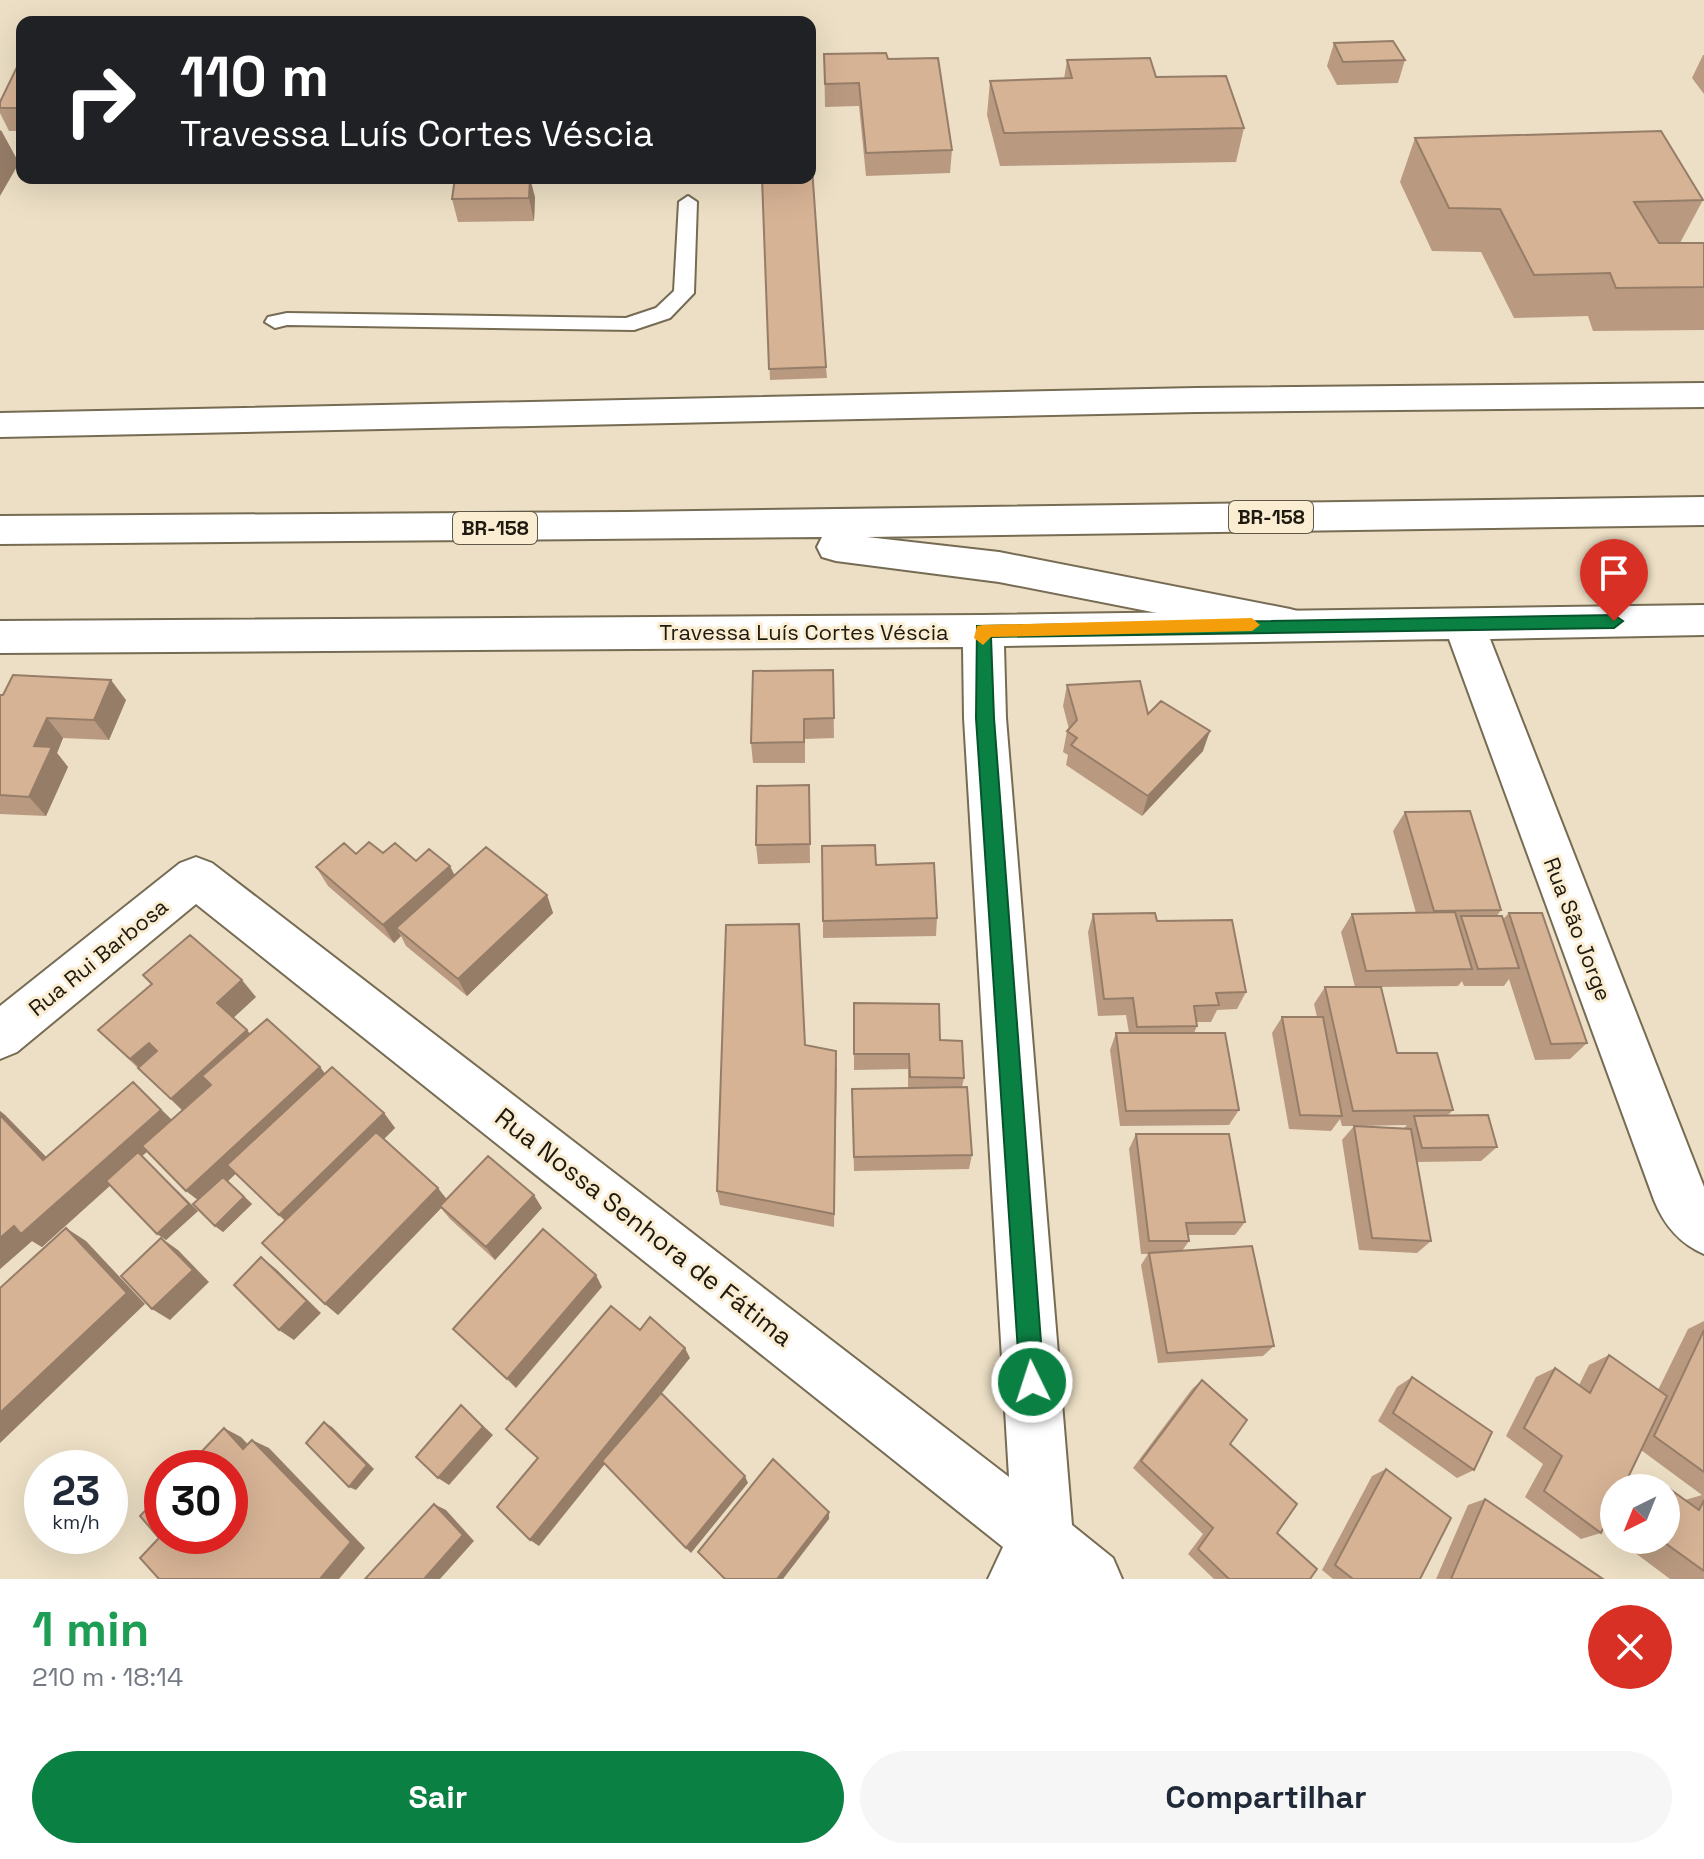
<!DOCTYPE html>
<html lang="pt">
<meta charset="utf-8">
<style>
:root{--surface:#fff;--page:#f6f6f7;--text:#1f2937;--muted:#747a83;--accent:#0b8043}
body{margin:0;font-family:"Space Grotesk",sans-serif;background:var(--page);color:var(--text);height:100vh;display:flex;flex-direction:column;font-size:30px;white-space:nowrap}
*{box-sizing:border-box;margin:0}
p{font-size:26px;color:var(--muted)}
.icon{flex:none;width:44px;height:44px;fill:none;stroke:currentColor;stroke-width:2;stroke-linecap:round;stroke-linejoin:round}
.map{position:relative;height:1579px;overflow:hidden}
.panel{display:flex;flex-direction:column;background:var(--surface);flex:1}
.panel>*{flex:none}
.hud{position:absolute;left:16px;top:16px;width:800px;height:168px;border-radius:16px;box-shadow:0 8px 32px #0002;background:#202124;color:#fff;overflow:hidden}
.needle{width:52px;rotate:223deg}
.fabs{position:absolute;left:1600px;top:1474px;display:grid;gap:16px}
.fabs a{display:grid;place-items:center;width:80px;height:80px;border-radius:50%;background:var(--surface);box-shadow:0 8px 32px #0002;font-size:40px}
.speed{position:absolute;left:24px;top:1450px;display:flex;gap:16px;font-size:40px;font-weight:700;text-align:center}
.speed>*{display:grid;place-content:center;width:104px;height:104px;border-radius:50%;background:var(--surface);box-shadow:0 8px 32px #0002;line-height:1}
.speed small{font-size:20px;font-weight:400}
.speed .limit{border:12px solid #d22;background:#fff;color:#111}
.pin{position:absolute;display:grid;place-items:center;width:68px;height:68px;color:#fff;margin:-82px -34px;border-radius:50% 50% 50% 0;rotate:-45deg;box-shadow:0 0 8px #0007}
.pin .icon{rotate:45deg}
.me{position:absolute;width:88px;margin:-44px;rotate:356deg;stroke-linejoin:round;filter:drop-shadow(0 0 6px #0008)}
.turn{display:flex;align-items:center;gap:28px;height:168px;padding:0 32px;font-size:36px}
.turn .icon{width:104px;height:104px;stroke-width:2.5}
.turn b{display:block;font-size:56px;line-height:68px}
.round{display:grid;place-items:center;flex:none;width:84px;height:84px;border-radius:42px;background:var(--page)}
.headline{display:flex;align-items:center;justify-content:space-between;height:136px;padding:0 32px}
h1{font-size:48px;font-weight:700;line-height:60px;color:#1e9e55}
.button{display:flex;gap:16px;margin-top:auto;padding:16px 32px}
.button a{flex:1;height:92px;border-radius:48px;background:var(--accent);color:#fff;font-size:32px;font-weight:700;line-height:92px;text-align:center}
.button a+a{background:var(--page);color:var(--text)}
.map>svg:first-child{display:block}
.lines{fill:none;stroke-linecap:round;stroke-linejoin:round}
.lane-casing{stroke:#766b53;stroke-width:4}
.street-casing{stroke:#766b53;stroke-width:4}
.highway-casing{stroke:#766b53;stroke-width:4}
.lane{fill:#fff;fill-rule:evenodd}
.street{fill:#fff;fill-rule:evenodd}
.highway{fill:#fff;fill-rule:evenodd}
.wall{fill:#b99a80;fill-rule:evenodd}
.shaded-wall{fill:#967d68}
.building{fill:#d7b395;stroke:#967d68;stroke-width:2}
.route{fill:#0b8043;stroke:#07532c;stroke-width:2}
.slow{fill:#f59e0b}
.labels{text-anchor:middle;stroke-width:6;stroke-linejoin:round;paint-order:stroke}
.shield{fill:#faedd2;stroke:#60594a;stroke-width:2}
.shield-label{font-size:20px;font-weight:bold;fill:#1e1a10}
.street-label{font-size:22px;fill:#1e1a10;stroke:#faedd2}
.near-street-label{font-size:26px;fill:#1e1a10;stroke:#faedd2}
</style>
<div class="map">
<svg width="1704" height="1579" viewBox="0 0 1704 1579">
<rect width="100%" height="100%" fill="#ecdfc5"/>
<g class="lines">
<g class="lane-casing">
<path id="lane" d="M 688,196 L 697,202 L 694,293 L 670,318 L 634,330 L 287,325 L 275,328 L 265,322 L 268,317 L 287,313 L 626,318 L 656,308 L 674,291 L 679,202 Z"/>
</g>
<g class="street-casing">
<path id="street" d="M 1704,383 L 1704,407 L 1196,412 L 0,437 L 0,413 L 1196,388 Z
M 1704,605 L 1704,635 L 1490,639 L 1704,1187 L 1704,1254 C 1679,1243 1664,1225 1654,1200 L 1449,639 L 1004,646 L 1006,718 L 1072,1525 L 1113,1558 L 1122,1579 L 988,1579 L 1003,1547 L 196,904 L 17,1052 L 0,1059 L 0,1006 L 180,863 L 196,857 L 212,863 L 1009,1477 L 964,718 L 963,647 L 0,653 L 0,621 L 983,615 Z"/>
</g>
<g class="highway-casing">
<path id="highway" d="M 1704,497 L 1704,525 L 867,537 L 999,552 L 1290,609 L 1304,613 L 1310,624 L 1304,635 L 1290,639 L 999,582 L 836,561 L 822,557 L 817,547 L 822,537 L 0,544 L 0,516 L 627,512 Z"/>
</g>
<use href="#lane" class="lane"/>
<use href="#street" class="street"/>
<use href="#highway" class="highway"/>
</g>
<path class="wall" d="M 1334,43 L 1405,60 L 1398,83 L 1337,85 L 1327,66 Z
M 824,54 L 888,59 L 952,150 L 950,173 L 866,176 L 859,106 L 825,107 Z
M 1703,55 L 1704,55 L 1704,94 L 1692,78 Z
M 1067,60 L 1156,77 L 1244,128 L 1236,162 L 1000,166 L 987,115 L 990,81 L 1064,79 Z
M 22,67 L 22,131 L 9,131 L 0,113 L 0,102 Z
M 1415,138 L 1703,200 L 1680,243 L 1704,243 L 1704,330 L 1593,331 L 1588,316 L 1514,318 L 1481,252 L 1432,251 L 1400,182 Z
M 762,178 L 826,367 L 827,378 L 770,380 Z
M 535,197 L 534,221 L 458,222 L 452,199 Z
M 833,670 L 834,738 L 805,739 L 805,763 L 753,763 L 751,743 Z
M 1067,685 L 1148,714 L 1203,751 L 1142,816 L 1066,765 L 1068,755 L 1063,752 L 1067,731 L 1069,729 L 1063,706 Z
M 0,695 L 126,700 L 109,740 L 63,738 L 57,753 L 68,767 L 46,816 L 0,814 Z
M 809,785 L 810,863 L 758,864 L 756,845 Z
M 1405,812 L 1501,910 L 1497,916 L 1503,919 L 1509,913 L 1587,1043 L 1570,1059 L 1535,1060 L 1509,979 L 1504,986 L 1464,986 L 1462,981 L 1458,986 L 1381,987 L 1397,1053 L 1453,1110 L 1447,1116 L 1497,1147 L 1481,1161 L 1417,1162 L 1431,1241 L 1417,1253 L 1359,1250 L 1342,1140 L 1354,1126 L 1342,1126 L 1340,1119 L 1331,1131 L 1289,1129 L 1272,1033 L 1282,1017 L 1317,1017 L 1314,1004 L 1325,987 L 1355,987 L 1341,932 L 1352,914 L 1416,913 L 1393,831 ZM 1407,1125 L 1404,1128 L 1357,1126 Z
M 383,853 L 416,861 L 455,875 L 547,895 L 553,913 L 467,996 L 406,946 L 401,936 L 394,943 L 328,886 L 316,867 L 356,854 Z
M 876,865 L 937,918 L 936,936 L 823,938 L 823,921 Z
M 1093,914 L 1157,921 L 1246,992 L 1237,1009 L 1217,1010 L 1211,1022 L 1197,1022 L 1197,1026 L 1194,1033 L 1239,1110 L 1229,1125 L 1120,1126 L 1110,1050 L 1116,1033 L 1129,1033 L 1126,1015 L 1098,1016 L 1088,932 Z
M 256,997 L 233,1018 L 250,1034 L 320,1067 L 325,1074 L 384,1113 L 395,1128 L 384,1139 L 447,1199 L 542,1208 L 495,1260 L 450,1219 L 441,1208 L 338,1315 L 325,1304 L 285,1221 L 236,1173 L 228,1181 L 252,1204 L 223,1232 L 215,1226 L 198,1200 L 147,1152 L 142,1156 L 198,1211 L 166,1240 L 110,1185 L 42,1247 L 32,1241 L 0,1269 L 0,1111 L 5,1115 L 46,1157 L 133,1082 L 172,1120 L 183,1111 L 98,1030 Z
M 854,1003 L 940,1040 L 964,1078 L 962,1087 L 972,1155 L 969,1169 L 854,1171 L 852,1089 L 908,1088 L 908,1069 L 854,1070 Z
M 805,1045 L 837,1067 L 834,1227 L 720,1205 L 717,1191 Z
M 1136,1134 L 1245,1222 L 1235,1235 L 1188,1235 L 1189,1241 L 1182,1251 L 1274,1346 L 1263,1356 L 1158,1363 L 1141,1265 L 1148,1254 L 1141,1254 L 1129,1149 Z
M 1704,1321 L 1704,1579 L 1670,1579 L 1618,1540 L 1666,1540 L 1666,1488 L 1641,1488 L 1660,1482 L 1685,1500 L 1702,1495 L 1641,1450 L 1601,1533 L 1581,1539 L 1525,1497 L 1543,1464 L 1506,1436 L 1536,1377 L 1555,1368 L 1579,1385 L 1589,1365 L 1609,1355 L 1658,1390 L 1688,1329 Z
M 1412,1377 L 1474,1470 L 1457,1478 L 1378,1421 L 1397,1387 Z
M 1202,1380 L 1230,1444 L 1277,1533 L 1310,1579 L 1214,1579 L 1188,1554 L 1203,1534 L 1133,1468 L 1192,1389 Z
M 1386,1469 L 1420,1579 L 1333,1579 L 1322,1570 L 1372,1476 Z
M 1485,1499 L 1603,1579 L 1436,1579 L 1468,1505 Z
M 1614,1523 L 1614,1537 L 1609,1534 Z"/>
<path class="shaded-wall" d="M 1,130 L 19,163 L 0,196 L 0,131 Z
M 530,178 L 535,197 L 534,221 L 529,198 Z
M 111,680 L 126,700 L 109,740 L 94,720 Z
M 47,718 L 63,738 L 57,753 L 68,767 L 46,816 L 29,797 L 34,746 Z
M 1210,731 L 1203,751 L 1142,816 L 1148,796 Z
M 450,866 L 459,884 L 396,928 L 401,936 L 394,943 L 383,925 Z
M 547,895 L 553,913 L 467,996 L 458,979 Z
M 242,980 L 256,997 L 231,1020 L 217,1003 Z
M 247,1030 L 261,1047 L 187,1115 L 171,1099 Z
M 149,1043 L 165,1059 L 147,1075 L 130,1059 Z
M 320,1067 L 332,1083 L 228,1181 L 252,1204 L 223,1232 L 215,1226 L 203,1204 L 186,1191 Z
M 133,1082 L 177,1125 L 142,1156 L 198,1211 L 166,1240 L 157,1234 L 142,1157 L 42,1247 L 32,1241 L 0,1269 L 0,1238 L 14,1226 Z
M 0,1111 L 5,1115 L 63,1174 L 43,1160 L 0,1115 Z
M 384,1113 L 395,1128 L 294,1228 L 279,1215 Z
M 438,1188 L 448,1201 L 338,1315 L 325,1304 Z
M 534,1195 L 542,1208 L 495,1260 L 486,1247 Z
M 66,1228 L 86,1241 L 145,1304 L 0,1443 L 0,1413 Z
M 161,1238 L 178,1250 L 209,1282 L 170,1320 L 152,1309 Z
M 261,1257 L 276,1269 L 321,1313 L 294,1340 L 279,1330 Z
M 596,1275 L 602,1287 L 516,1388 L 507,1379 Z
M 685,1348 L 690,1358 L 539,1546 L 530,1540 Z
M 461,1405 L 493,1435 L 449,1485 L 438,1478 Z
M 324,1422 L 332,1427 L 374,1469 L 356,1490 L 349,1487 Z
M 224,1428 L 241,1437 L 260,1457 L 243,1449 Z
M 252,1440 L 269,1448 L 365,1548 L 339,1579 L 320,1579 Z
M 745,1476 L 748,1483 L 691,1553 L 686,1548 Z
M 434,1504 L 446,1510 L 474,1541 L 440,1579 L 424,1579 Z
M 829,1512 L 829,1519 L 783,1579 L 777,1579 Z"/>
<path class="building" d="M 1393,41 L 1405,60 L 1343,62 L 1334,43 Z
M 886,53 L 888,59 L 938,58 L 952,150 L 866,153 L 859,83 L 825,84 L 824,54 Z
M 1150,58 L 1156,77 L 1226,76 L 1244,128 L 1004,133 L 990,81 L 1072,78 L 1067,60 Z
M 17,67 L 22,67 L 22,108 L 0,108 L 0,102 Z
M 1661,131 L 1703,200 L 1634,202 L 1659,243 L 1704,243 L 1704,287 L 1616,288 L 1610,273 L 1534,275 L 1500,209 L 1449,208 L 1415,138 Z
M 810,139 L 826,367 L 769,369 L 762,178 L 810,178 Z
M 455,178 L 530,178 L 529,198 L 452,199 Z
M 833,670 L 834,718 L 804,719 L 804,742 L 751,743 L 753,671 Z
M 13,675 L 111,680 L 94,720 L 47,718 L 34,746 L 52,747 L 29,797 L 0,795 L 0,695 L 3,695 Z
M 1140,681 L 1148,714 L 1161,701 L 1210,731 L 1148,796 L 1071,745 L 1077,738 L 1067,731 L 1077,720 L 1067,685 Z
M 809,785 L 810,844 L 756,845 L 757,786 Z
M 1470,811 L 1501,910 L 1434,911 L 1405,812 Z
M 369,842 L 383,853 L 395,843 L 416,861 L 429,849 L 450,866 L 383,925 L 316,867 L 344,843 L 356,854 Z
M 875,845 L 876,865 L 934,863 L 937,918 L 823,921 L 822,846 Z
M 486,847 L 547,895 L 458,979 L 396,928 Z
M 1455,912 L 1472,969 L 1366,971 L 1352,914 Z
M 1155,913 L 1157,921 L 1232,920 L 1246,992 L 1216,993 L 1219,1005 L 1194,1006 L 1197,1026 L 1137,1027 L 1133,998 L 1104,999 L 1093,914 Z
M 1509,913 L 1542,913 L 1587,1043 L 1551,1044 Z
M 1461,916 L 1502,916 L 1519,968 L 1478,969 Z
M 799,924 L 805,1045 L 836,1051 L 834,1214 L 717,1191 L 726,925 Z
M 190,935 L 242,980 L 217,1003 L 247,1030 L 171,1099 L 138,1068 L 157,1051 L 149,1043 L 130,1059 L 98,1030 L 152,984 L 143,975 Z
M 1325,987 L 1381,987 L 1397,1053 L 1437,1053 L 1453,1110 L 1353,1111 Z
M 854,1003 L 939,1004 L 940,1040 L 962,1041 L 964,1078 L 910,1077 L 909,1054 L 854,1054 Z
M 1282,1017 L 1323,1017 L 1342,1116 L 1300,1115 Z
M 267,1019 L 320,1067 L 186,1191 L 142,1146 L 211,1085 L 202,1076 Z
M 1116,1033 L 1225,1033 L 1239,1110 L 1126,1111 Z
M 332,1067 L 384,1113 L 279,1215 L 227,1165 Z
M 133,1082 L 161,1110 L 21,1234 L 14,1226 L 0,1238 L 0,1115 L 43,1160 Z
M 967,1087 L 972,1155 L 854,1157 L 852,1089 Z
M 1488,1115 L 1497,1147 L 1422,1148 L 1414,1116 Z
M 1354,1126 L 1411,1129 L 1431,1241 L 1372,1238 Z
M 376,1132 L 438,1188 L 325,1304 L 262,1243 Z
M 1136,1134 L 1229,1134 L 1245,1222 L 1186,1223 L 1189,1241 L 1149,1241 Z
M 138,1152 L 189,1204 L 157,1234 L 106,1181 Z
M 488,1156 L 534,1195 L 486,1247 L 440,1206 Z
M 223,1177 L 244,1197 L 215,1226 L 193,1204 Z
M 66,1228 L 127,1293 L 0,1413 L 0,1288 Z
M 543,1229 L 596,1275 L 507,1379 L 453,1329 Z
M 161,1238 L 193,1270 L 152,1309 L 121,1276 Z
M 1252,1246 L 1274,1346 L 1167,1353 L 1149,1253 Z
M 261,1257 L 307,1301 L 279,1330 L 234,1285 Z
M 611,1306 L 640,1330 L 650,1317 L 685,1348 L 530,1540 L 497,1507 L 538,1458 L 506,1429 Z
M 1704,1330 L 1704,1472 L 1654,1436 Z
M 1609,1355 L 1667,1396 L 1623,1488 L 1614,1488 L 1614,1506 L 1601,1533 L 1544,1491 L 1562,1456 L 1524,1428 L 1555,1368 L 1590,1393 Z
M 1412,1377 L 1492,1432 L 1474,1470 L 1393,1413 Z
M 1202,1380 L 1247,1420 L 1230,1444 L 1297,1504 L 1277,1533 L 1317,1569 L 1310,1579 L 1229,1579 L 1198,1549 L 1213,1528 L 1141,1461 Z
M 661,1393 L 745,1476 L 686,1548 L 602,1461 Z
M 461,1405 L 483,1427 L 438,1478 L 416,1457 Z
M 324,1422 L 367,1465 L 349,1487 L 306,1443 Z
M 224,1428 L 243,1449 L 252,1440 L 351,1542 L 320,1579 L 159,1579 L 140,1558 L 159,1538 L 140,1516 L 162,1493 L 162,1536 L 230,1536 L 230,1468 L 186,1468 Z
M 773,1459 L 829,1512 L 777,1579 L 725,1579 L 698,1552 Z
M 1386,1469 L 1451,1518 L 1420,1579 L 1353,1579 L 1335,1565 Z
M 1660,1482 L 1699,1510 L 1704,1500 L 1704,1571 L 1661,1540 L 1666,1540 L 1666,1488 L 1657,1488 Z
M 1485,1499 L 1603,1579 L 1451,1579 Z
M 434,1504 L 463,1535 L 424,1579 L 365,1579 Z"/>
<path class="route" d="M 1614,615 L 1623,621 L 1614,628 L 991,637 L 994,718 L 1044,1382 L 1040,1390 L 1032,1393 L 1024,1390 L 1020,1382 L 976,718 L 977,626 Z"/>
<path class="slow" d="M 1252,618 L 1260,625 L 1252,631 L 991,637 L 983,645 L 974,638 L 977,626 L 983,625 Z"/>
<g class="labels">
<g class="shield">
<rect x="1229" y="501" width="84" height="32" rx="6"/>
<rect x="453" y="512" width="84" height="32" rx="6"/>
</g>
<g class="shield-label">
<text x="1271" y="524">BR-158</text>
<text x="495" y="535">BR-158</text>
</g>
<g class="street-label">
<text x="804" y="640">Travessa Luís Cortes Véscia</text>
<text transform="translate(1578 929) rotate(69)" y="8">Rua São Jorge</text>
<text transform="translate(98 957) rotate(-39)" y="8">Rua Rui Barbosa</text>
</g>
<g class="near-street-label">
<text transform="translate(644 1227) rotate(38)" y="9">Rua Nossa Senhora de Fátima</text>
</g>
</g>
</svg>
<div class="fabs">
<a><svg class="needle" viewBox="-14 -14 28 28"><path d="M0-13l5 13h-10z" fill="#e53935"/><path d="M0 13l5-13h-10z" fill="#747a83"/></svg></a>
</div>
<div class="speed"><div>23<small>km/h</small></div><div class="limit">30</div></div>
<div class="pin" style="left:1614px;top:621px;background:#d93025"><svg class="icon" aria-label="arrive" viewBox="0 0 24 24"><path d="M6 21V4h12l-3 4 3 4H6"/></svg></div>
<svg class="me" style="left:1032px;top:1382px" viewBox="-20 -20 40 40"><circle r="17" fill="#0b8043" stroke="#fff" stroke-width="3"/><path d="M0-11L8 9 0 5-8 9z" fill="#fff"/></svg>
<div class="hud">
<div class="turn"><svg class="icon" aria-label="right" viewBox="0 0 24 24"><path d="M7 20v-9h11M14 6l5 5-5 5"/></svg><div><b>110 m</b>Travessa Luís Cortes Véscia</div></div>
</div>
</div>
<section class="panel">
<div class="headline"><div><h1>1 min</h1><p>210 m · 18:14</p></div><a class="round" style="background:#d93025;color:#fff"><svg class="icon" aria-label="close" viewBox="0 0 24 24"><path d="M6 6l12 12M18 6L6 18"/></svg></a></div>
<div class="button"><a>Sair</a><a>Compartilhar</a></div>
</section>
